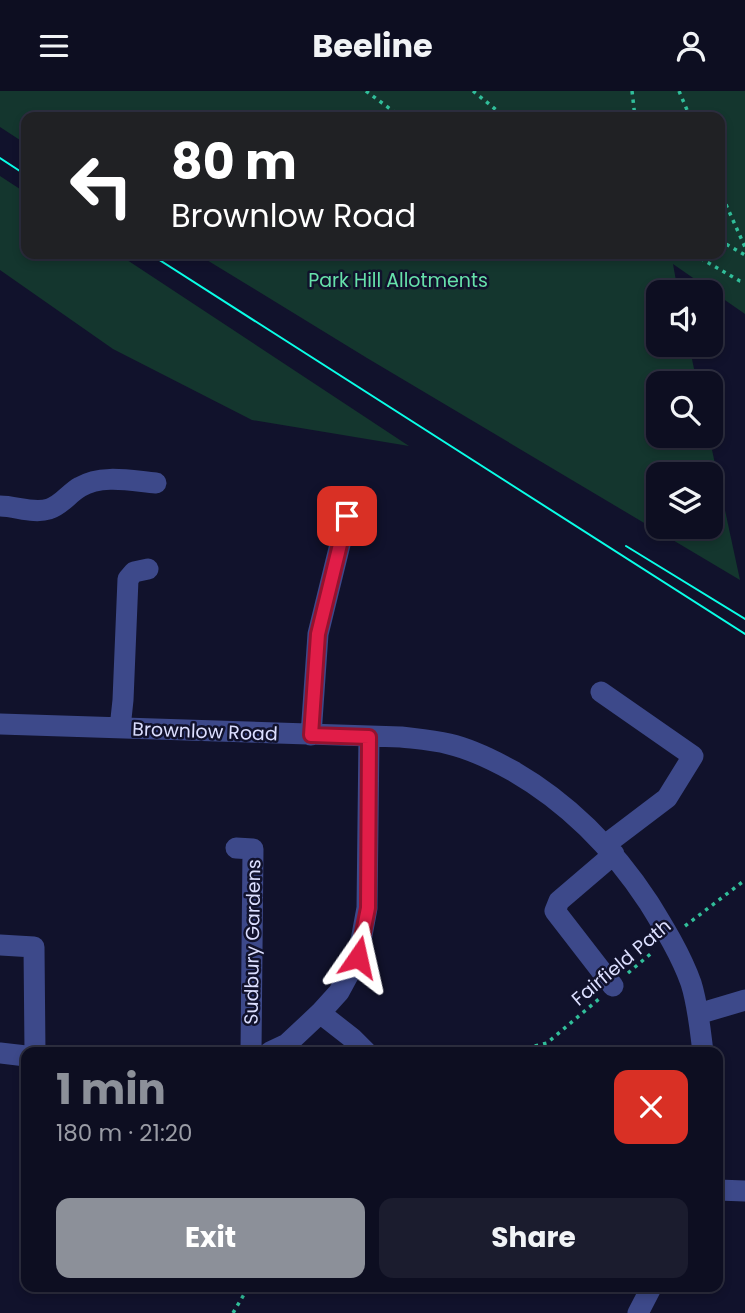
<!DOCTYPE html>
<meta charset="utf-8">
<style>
:root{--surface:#0d0e21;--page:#1b1c2e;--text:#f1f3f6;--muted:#9a9ca5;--line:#2d2e3f;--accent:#8c9099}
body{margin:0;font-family:Poppins,sans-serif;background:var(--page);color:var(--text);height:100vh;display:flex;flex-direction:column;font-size:26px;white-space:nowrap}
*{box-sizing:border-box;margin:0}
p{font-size:23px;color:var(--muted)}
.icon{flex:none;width:38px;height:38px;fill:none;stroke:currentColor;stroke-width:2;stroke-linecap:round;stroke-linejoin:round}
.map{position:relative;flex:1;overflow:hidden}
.panel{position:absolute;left:21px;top:956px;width:702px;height:245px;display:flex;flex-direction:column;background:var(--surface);border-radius:14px;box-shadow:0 4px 10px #0003,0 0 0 2px var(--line)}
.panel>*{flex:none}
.banner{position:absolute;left:21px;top:21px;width:704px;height:147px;border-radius:14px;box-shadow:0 4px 10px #0003,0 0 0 2px var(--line);background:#202124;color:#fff;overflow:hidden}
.buttons{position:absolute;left:646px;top:189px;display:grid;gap:14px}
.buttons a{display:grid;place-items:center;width:77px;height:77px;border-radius:14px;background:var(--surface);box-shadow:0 4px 10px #0003,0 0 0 2px var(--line);font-size:35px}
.pin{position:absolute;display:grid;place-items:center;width:60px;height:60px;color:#fff;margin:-30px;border-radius:14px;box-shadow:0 4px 10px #0006}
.me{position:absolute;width:77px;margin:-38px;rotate:11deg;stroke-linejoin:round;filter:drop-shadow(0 0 5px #0008)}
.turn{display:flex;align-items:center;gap:24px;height:147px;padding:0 35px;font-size:32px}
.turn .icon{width:91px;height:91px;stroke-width:2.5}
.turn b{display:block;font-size:49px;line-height:60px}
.round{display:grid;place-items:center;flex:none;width:74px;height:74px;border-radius:14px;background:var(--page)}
.overview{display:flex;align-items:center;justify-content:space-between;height:119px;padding:0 35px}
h1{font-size:42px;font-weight:700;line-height:52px;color:var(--accent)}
.cta{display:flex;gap:14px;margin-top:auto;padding:14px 35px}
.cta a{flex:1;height:80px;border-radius:14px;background:var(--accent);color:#fff;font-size:28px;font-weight:700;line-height:80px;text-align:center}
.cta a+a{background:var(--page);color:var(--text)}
header{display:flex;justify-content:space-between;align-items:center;height:91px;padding:0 35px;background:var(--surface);font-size:32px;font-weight:700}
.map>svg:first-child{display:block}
.green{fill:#14362e;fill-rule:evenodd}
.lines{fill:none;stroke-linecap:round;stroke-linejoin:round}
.path{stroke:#31be9a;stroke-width:3.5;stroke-dasharray:3.5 5;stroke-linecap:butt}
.minor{stroke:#3d498a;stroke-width:21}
.tram{stroke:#09fee6;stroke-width:2}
.route-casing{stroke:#92132f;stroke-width:18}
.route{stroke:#e11d48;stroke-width:12}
.labels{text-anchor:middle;stroke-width:5;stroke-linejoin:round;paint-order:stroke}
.park-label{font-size:19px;fill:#66e1aa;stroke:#11122c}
.street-label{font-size:19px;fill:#dcdfff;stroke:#11122c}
</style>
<header><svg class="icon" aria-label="menu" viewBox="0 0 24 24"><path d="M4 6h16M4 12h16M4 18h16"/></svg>Beeline<svg class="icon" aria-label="person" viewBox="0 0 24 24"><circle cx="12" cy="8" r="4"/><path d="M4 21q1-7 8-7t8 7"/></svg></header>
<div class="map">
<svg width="745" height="1222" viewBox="0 0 745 1222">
<rect width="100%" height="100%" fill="#11122c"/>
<path class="green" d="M 0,0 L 745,0 L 745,223 L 673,173 L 678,201 L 658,201 L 658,254 L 689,254 L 697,292 L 658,292 L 658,345 L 709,345 L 740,489 L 367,267 L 197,163 L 719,163 L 719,26 L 26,26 L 26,53 L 0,36 ZM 658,383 L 710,383 L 710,436 L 658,436 Z
M 0,85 L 26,102 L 26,163 L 118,163 L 409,355 L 252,329 L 113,258 L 0,179 Z"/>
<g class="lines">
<path class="path" d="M 366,0 L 401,26
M 473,0 L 505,26
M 632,0 L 635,26
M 679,0 L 690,26
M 719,98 L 745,156
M 719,149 L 745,164
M 693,163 L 740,190 L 745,191
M 685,835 L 745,789
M 628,882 L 654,860
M 510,961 L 547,952 L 599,908
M 233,1222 L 249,1195"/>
<path class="minor" d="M 0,415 C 16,415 33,423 49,418 C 62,414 69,402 80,396 C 102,383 132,390 156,392
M 601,601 L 693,665 L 667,707 L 605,754
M 0,633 L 401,646 C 418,648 433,649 449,653 C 471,658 493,669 513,680 C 570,713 613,757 649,812 C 665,838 681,864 691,892 C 698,914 700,938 703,961
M 120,637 L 123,609 L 128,488 L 134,481 L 148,478
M 311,644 L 318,543 L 347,425
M 236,757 L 253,758 L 251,961
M 0,854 L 34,856 L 35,961
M 613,895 L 555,820 L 559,810 L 614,763
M 320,922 L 352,947 L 366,961
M 698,923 L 745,909
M 270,961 L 287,953 L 320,922 L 339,901 L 358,866 L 367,817 L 369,646
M 0,962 L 26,965
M 718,1099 L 745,1100
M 638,1222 L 652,1195"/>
<path class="tram" d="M 0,67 L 26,84
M 150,163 L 745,543
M 626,455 L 745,528"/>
</g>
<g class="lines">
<g class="route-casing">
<path id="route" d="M 347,425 L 318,543 L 311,644 L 369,646 L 368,817 L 358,866"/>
</g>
<use href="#route" class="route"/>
</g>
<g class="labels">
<g class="park-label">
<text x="398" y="196">Park Hill Allotments</text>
</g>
<g class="street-label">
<text transform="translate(205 640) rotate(2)" y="7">Brownlow Road</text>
<text transform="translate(252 851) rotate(-89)" y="7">Sudbury Gardens</text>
<text transform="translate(621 871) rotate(-40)" y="7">Fairfield Path</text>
</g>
</g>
</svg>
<div class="buttons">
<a><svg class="icon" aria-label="sound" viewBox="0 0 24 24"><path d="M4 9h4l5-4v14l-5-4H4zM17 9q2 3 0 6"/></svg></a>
<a><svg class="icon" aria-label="search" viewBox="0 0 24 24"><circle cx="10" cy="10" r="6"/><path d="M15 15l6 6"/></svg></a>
<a><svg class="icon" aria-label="layers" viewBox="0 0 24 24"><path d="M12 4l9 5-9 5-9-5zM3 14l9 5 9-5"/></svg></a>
</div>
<div class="pin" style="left:347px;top:425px;background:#d93025"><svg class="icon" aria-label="arrive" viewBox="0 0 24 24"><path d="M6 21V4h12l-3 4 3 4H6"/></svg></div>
<svg class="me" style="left:358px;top:866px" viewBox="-20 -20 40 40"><path d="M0-17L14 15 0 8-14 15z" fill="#e11d48" stroke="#fff" stroke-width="4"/></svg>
<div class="banner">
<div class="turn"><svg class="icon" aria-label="left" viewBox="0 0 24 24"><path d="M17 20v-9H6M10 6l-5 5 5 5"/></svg><div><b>80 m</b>Brownlow Road</div></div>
</div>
<section class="panel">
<div class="overview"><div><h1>1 min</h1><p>180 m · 21:20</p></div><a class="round" style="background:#d93025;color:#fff"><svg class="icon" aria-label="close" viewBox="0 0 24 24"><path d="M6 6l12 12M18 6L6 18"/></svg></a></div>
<div class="cta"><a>Exit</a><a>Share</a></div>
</section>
</div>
